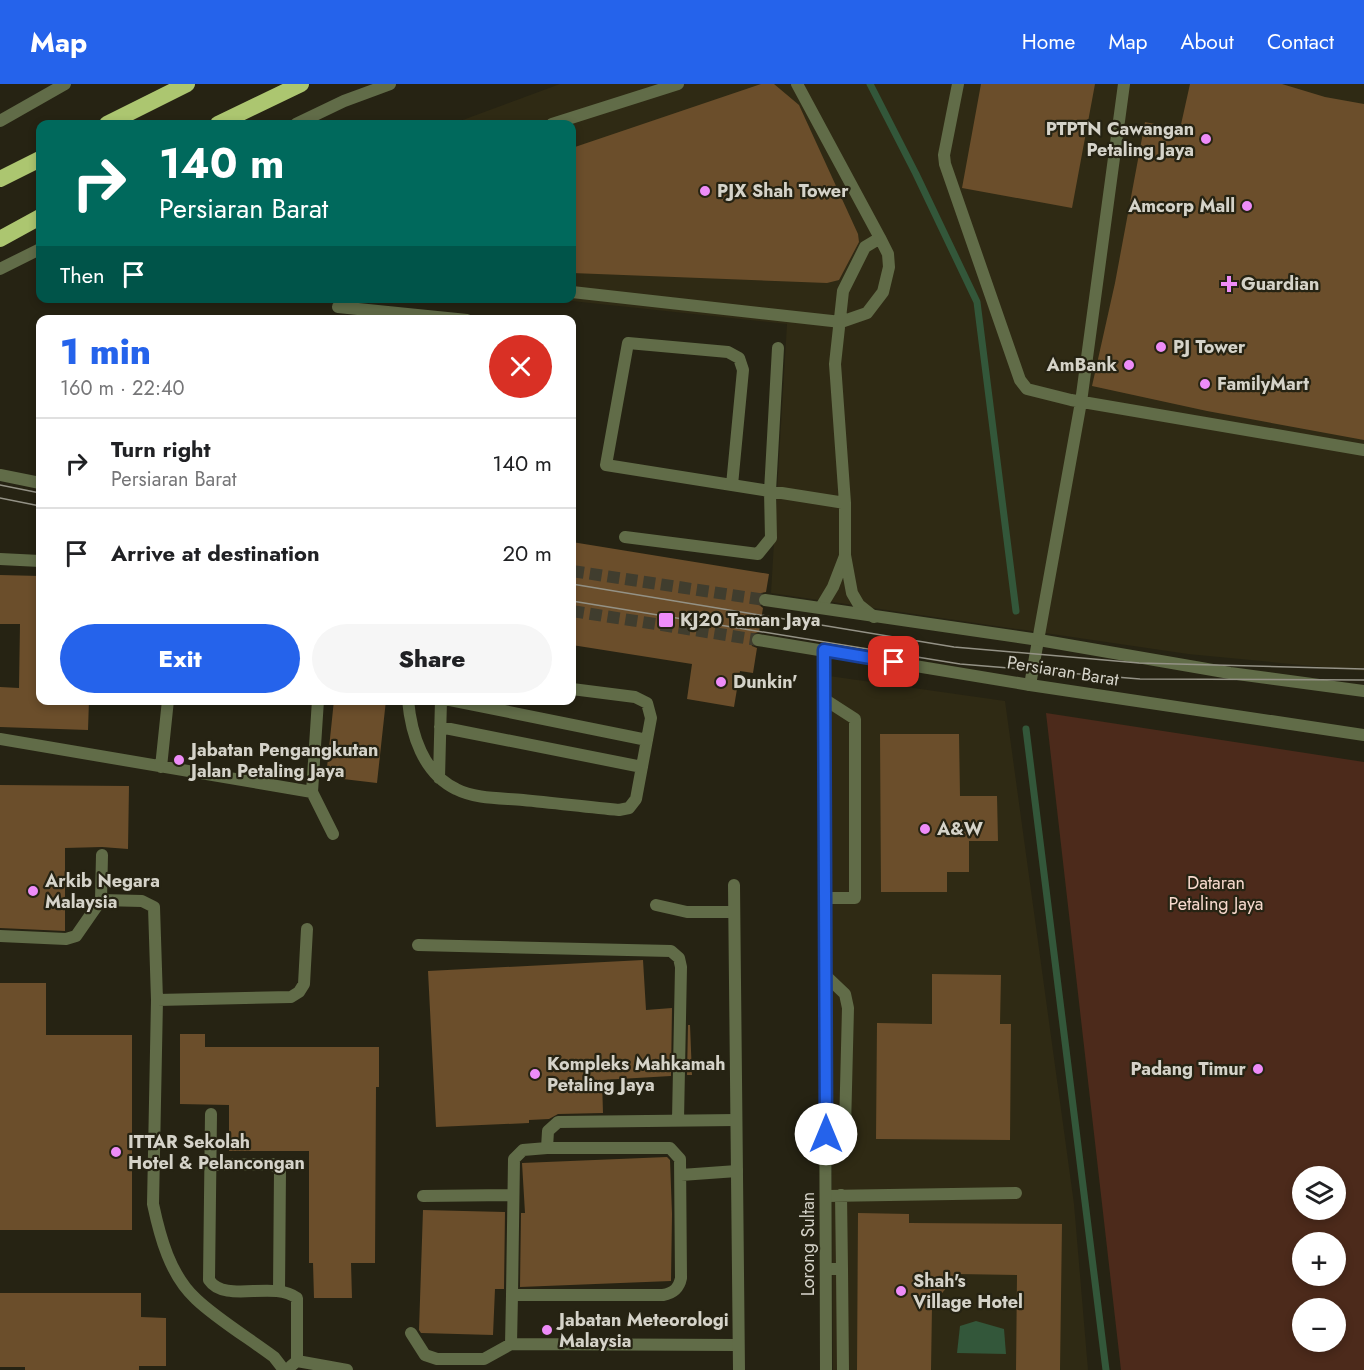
<!DOCTYPE html>
<meta charset="utf-8">
<style>
:root{--surface:#fff;--page:#f6f6f6;--text:#202124;--muted:#757577;--line:#e0e0e0;--accent:#2563eb}
body{margin:0;font-family:Jost,sans-serif;background:var(--page);color:var(--text);height:100vh;display:flex;flex-direction:column;font-size:22px;white-space:nowrap}
*{box-sizing:border-box;margin:0}
p{font-size:20px;color:var(--muted)}
.icon{flex:none;width:33px;height:33px;fill:none;stroke:currentColor;stroke-width:2;stroke-linecap:round;stroke-linejoin:round}
.map{position:relative;flex:1;overflow:hidden}
.panel{position:absolute;left:36px;top:231px;width:540px;height:390px;display:flex;flex-direction:column;background:var(--surface);border-radius:12px;box-shadow:0 3px 9px #0003}
.panel>*{flex:none}
.top-card{position:absolute;left:36px;top:36px;width:540px;height:183px;border-radius:12px;box-shadow:0 3px 9px #0003;background:#00695c;color:#fff;overflow:hidden}
.tools{position:absolute;left:1292px;top:1082px;display:grid;gap:12px}
.tools a{display:grid;place-items:center;width:54px;height:54px;border-radius:50%;background:var(--surface);box-shadow:0 3px 9px #0003;font-size:30px}
.pin{position:absolute;display:grid;place-items:center;width:51px;height:51px;color:#fff;margin:-26px;border-radius:12px;box-shadow:0 3px 9px #0006}
.me{position:absolute;width:66px;margin:-33px;rotate:0deg;stroke-linejoin:round;filter:drop-shadow(0 0 4px #0008)}
.turn{display:flex;align-items:center;gap:21px;height:126px;padding:0 24px;font-size:27px}
.turn .icon{width:78px;height:78px;stroke-width:2.5}
.turn b{display:block;font-size:42px;line-height:51px}
.then{display:flex;align-items:center;height:57px;padding:0 24px;background:#0003;gap:12px;font-size:22px}
.round{display:grid;place-items:center;flex:none;width:63px;height:63px;border-radius:32px;background:var(--page)}
.headline{display:flex;align-items:center;justify-content:space-between;height:102px;padding:0 24px}
h1{font-size:36px;font-weight:800;line-height:45px;color:var(--accent)}
.cta{display:flex;gap:12px;margin-top:auto;padding:12px 24px}
.cta a{flex:1;height:69px;border-radius:36px;background:var(--accent);color:#fff;font-size:24px;font-weight:800;line-height:69px;text-align:center}
.cta a+a{background:var(--page);color:var(--text)}
ul{padding:0;list-style:none}
li{display:flex;align-items:center;gap:18px;height:90px;padding:0 24px;border-top:2px solid var(--line)}
li div{flex:1}
li b{display:block;font-size:22px}
li em{font-style:normal}
header{display:flex;align-items:center;gap:36px;box-sizing:border-box;height:84px;padding:0 30px;background:var(--accent);color:#fff}
header strong{font-size:28px}
nav{display:flex;gap:33px;margin-inline-start:auto;font-size:21px}
.map>svg:first-child{display:block}
.built{fill:#2f2a14}
.green{fill:#4c2a1b;fill-rule:evenodd}
.water{fill:#33573a}
.lines{fill:none;stroke-linecap:round;stroke-linejoin:round}
.stream{stroke:#33573a;stroke-width:7}
.building{fill:#6b4e2b}
.tertiary-tunnel{stroke:#403d2e;stroke-width:12;stroke-dasharray:12 6;stroke-linecap:butt}
.service{stroke:#616c48;stroke-width:12}
.minor{stroke:#616c48;stroke-width:12}
.tertiary{stroke:#616c48;stroke-width:12}
.trunk{stroke:#acc670;stroke-width:16}
.tram{stroke:#949286;stroke-width:1.5}
.route-casing{stroke:#184099;stroke-width:15}
.route{stroke:#2563eb;stroke-width:10}
.poi-dot{fill:#ee8cf8;stroke:#262313;stroke-width:2}
.labels{text-anchor:middle;stroke-width:4.5;stroke-linejoin:round;paint-order:stroke}
.poi-label{font-size:18px;font-weight:bold;fill:#d5d3c9;stroke:#262313;text-anchor:start}
.street-label{font-size:18px;fill:#d5d3c9;stroke:#262313}
.park-label{font-size:18px;fill:#f7d9cd;stroke:#262313}
</style>
<header>
<strong>Map</strong>
<nav><a>Home</a><a>Map</a><a>About</a><a>Contact</a></nav>
</header>
<div class="map">
<svg width="1364" height="1286" viewBox="0 0 1364 1286">
<rect width="100%" height="100%" fill="#262313"/>
<path class="built" d="M 560,0 L 1364,0 L 1364,587 L 1188,570 L 771,509 L 787,240 L 553,215 L 572,214 L 572,40 L 452,40 Z
M 829,592 L 1005,617 L 1074,1120 L 1088,1286 L 833,1286 Z"/>
<path class="green" d="M 1046,629 L 1364,678 L 1364,1286 L 1121,1286 ZM 1302,1092 L 1335,1092 L 1335,1125 L 1302,1125 ZM 1302,1158 L 1335,1158 L 1335,1191 L 1302,1191 ZM 1302,1224 L 1335,1224 L 1335,1257 L 1302,1257 Z"/>
<path class="water" d="M 976,1237 L 1004,1245 L 1006,1270 L 957,1269 L 960,1242 Z"/>
<g class="lines">
<path class="stream" d="M 870,0 L 916,90 L 977,218 L 1016,527
M 1026,645 L 1106,1286"/>
</g>
<path class="building" d="M 761,0 L 774,0 L 799,21 L 858,150 L 859,158 L 839,196 L 827,199 L 572,189 L 572,64 Z
M 981,0 L 1095,0 L 1072,124 L 962,104 Z
M 1190,0 L 1282,0 L 1325,13 L 1364,20 L 1364,356 L 1207,327 L 1092,302 L 1115,199 L 1145,38 L 1180,45 Z
M 572,458 L 769,490 L 766,508 L 761,509 L 757,514 L 758,520 L 763,524 L 759,548 L 752,550 L 750,555 L 752,562 L 757,564 L 753,589 L 740,587 L 734,623 L 687,615 L 692,580 L 572,561 Z
M 0,491 L 40,492 L 40,616 L 89,616 L 88,646 L 0,643 L 0,603 L 19,604 L 20,540 L 0,540 Z
M 334,616 L 386,616 L 377,699 L 326,693 Z
M 880,650 L 959,650 L 960,712 L 997,712 L 998,757 L 969,757 L 969,788 L 947,788 L 947,808 L 881,808 Z
M 0,701 L 129,702 L 128,765 L 102,763 L 65,764 L 65,847 L 0,844 Z
M 643,876 L 646,926 L 672,924 L 671,992 L 602,996 L 603,1029 L 558,1030 L 549,1035 L 529,1036 L 529,1039 L 436,1043 L 428,887 Z
M 932,890 L 1001,891 L 1000,940 L 1011,940 L 1010,1056 L 876,1055 L 877,939 L 932,940 Z
M 0,899 L 46,899 L 46,951 L 132,951 L 132,1146 L 0,1146 Z
M 688,941 L 690,941 L 692,991 L 687,991 Z
M 180,950 L 205,950 L 205,963 L 379,963 L 379,1003 L 376,1003 L 375,1179 L 351,1179 L 352,1214 L 314,1214 L 313,1179 L 309,1179 L 309,1067 L 229,1067 L 229,1021 L 180,1020 Z
M 667,1073 L 670,1076 L 672,1130 L 671,1197 L 520,1203 L 521,1129 L 525,1129 L 522,1079 Z
M 423,1126 L 505,1128 L 504,1205 L 495,1205 L 493,1251 L 421,1249 L 419,1246 Z
M 858,1129 L 909,1130 L 909,1139 L 1062,1140 L 1060,1286 L 1016,1286 L 1017,1191 L 957,1190 L 932,1222 L 931,1286 L 857,1286 Z
M 0,1209 L 141,1209 L 141,1233 L 166,1234 L 166,1282 L 139,1282 L 139,1286 L 25,1286 L 25,1283 L 0,1283 Z"/>
<g class="lines">
<path class="tertiary-tunnel" d="M 572,487 L 765,516
M 572,527 L 758,556"/>
<path class="service" d="M 797,0 L 880,154
M 958,0 L 944,71 L 945,80 L 1020,296 L 1027,305 L 1071,316 L 1364,366
M 0,37 L 65,0
M 296,40 L 344,17 L 390,0
M 552,40 L 678,0
M 0,185 L 40,165
M 572,208 L 841,238 L 867,229 L 883,208 L 889,183 L 888,170 L 880,154 L 865,163 L 843,207 L 835,280 L 845,419 L 845,471 L 852,509 L 859,521 L 874,533
M 338,223 L 467,236
M 732,401 L 743,286 L 739,274 L 728,268 L 628,259 L 606,381 L 845,419
M 625,453 L 758,470 L 771,454 L 770,407 L 778,264
M 0,475 L 40,477
M 821,523 L 833,503 L 845,472
M 1030,601 L 1081,318 L 1124,0
M 824,615 L 855,635 L 855,814 L 825,814
M 408,616 C 411,650 423,689 456,705 C 475,715 502,714 523,716 C 555,719 587,723 619,726 L 629,724 L 636,715 L 651,634 L 647,619 L 635,613 L 572,605
M 450,616 L 647,656
M 440,643 L 642,683
M 0,655 L 312,708 L 318,616
M 161,683 L 168,616
M 439,694 L 441,616
M 312,708 L 333,750
M 102,771 L 101,816 L 142,817 L 154,823 L 157,916 L 153,1120 C 160,1153 170,1191 196,1215 C 217,1235 250,1255 274,1273 L 284,1286
M 656,821 L 687,828 L 734,828
M 0,852 L 66,855 L 76,852 L 101,816
M 418,861 L 671,867 L 679,874 L 681,883 L 678,1036
M 825,891 L 845,910 L 848,924 L 845,1044 L 840,1057 L 829,1066 L 826,1073
M 157,916 L 291,913 L 299,908 L 304,900 L 307,845
M 211,1030 L 209,1196 C 225,1220 273,1196 297,1214 L 297,1277
M 547,1064 L 523,1066 L 514,1075 L 512,1211 L 663,1211 C 674,1209 679,1204 681,1194 L 680,1075 L 670,1064 L 547,1064 L 548,1047 L 558,1038 L 736,1036
M 210,1081 L 272,1080 L 280,1086 L 279,1207
M 681,1091 L 737,1087
M 841,1111 L 842,1185
M 423,1112 L 512,1111
M 826,1112 L 1016,1109
M 826,1185 L 842,1185 L 843,1286
M 411,1249 L 425,1271 L 437,1275 L 484,1275 L 511,1260 L 738,1261
M 511,1260 L 512,1211
M 291,1282 L 297,1277 L 347,1286"/>
<path class="minor" d="M 824,566 L 826,1286
M 734,801 L 739,1286"/>
<path class="tertiary" d="M 0,391 L 40,399
M 765,516 L 1039,556 L 1230,589 L 1364,607
M 758,556 L 1030,601 L 1364,651"/>
<path class="trunk" d="M 107,40 L 187,0
M 218,40 L 301,0
M 0,95 L 40,75
M 0,155 L 40,133"/>
<path class="tram" d="M 0,401 L 40,409
M 0,414 L 40,422
M 572,500 L 954,563 L 1139,579 L 1364,585
M 572,517 L 960,580 L 1140,595 L 1364,596"/>
</g>
<g class="lines">
<g class="route-casing">
<path id="route" d="M 826,1050 L 824,566 L 894,578"/>
</g>
<use href="#route" class="route"/>
</g>
<g class="poi-dot">
<circle cx="1206" cy="55" r="6"/>
<circle cx="705" cy="107" r="6"/>
<circle cx="1247" cy="122" r="6"/>
<path d="M1226 191h6v6h6v6h-6v6h-6v-6h-6v-6h6z"/>
<circle cx="1161" cy="263" r="6"/>
<circle cx="1129" cy="281" r="6"/>
<circle cx="1205" cy="300" r="6"/>
<rect x="658" y="528" width="16" height="16" rx="3"/>
<circle cx="721" cy="598" r="6"/>
<circle cx="179" cy="676" r="6"/>
<circle cx="925" cy="745" r="6"/>
<circle cx="33" cy="807" r="6"/>
<circle cx="1258" cy="985" r="6"/>
<circle cx="535" cy="990" r="6"/>
<circle cx="116" cy="1068" r="6"/>
<circle cx="901" cy="1207" r="6"/>
<circle cx="547" cy="1246" r="6"/>
</g>
<g class="labels">
<g class="poi-label">
<text x="1194" y="51" text-anchor="end">PTPTN Cawangan<tspan x="1194" dy="21">Petaling Jaya</tspan></text>
<text x="717" y="113">PJX Shah Tower</text>
<text x="1235" y="128" text-anchor="end">Amcorp Mall</text>
<text x="1241" y="206">Guardian</text>
<text x="1173" y="269">PJ Tower</text>
<text x="1117" y="287" text-anchor="end">AmBank</text>
<text x="1217" y="306">FamilyMart</text>
<text x="680" y="542">KJ20 Taman Jaya</text>
<text x="733" y="604">Dunkin'</text>
<text x="191" y="672">Jabatan Pengangkutan<tspan x="191" dy="21">Jalan Petaling Jaya</tspan></text>
<text x="937" y="751">A&amp;W</text>
<text x="45" y="803">Arkib Negara<tspan x="45" dy="21">Malaysia</tspan></text>
<text x="547" y="986">Kompleks Mahkamah<tspan x="547" dy="21">Petaling Jaya</tspan></text>
<text x="1246" y="991" text-anchor="end">Padang Timur</text>
<text x="128" y="1064">ITTAR Sekolah<tspan x="128" dy="21">Hotel &amp; Pelancongan</tspan></text>
<text x="913" y="1203">Shah's<tspan x="913" dy="21">Village Hotel</tspan></text>
<text x="559" y="1242">Jabatan Meteorologi<tspan x="559" dy="21">Malaysia</tspan></text>
</g>
<g class="street-label">
<text transform="translate(1063 587) rotate(9)" y="6">Persiaran Barat</text>
<text transform="translate(808 1160) rotate(-90)" y="6">Lorong Sultan</text>
</g>
<g class="park-label">
<text x="1216" y="805">Dataran<tspan x="1216" dy="21">Petaling Jaya</tspan></text>
</g>
</g>
</svg>
<div class="tools">
<a><svg class="icon" aria-label="layers" viewBox="0 0 24 24"><path d="M12 4l9 5-9 5-9-5zM3 14l9 5 9-5"/></svg></a>
<a>+</a>
<a>−</a>
</div>
<div class="pin" style="left:894px;top:578px;background:#d93025"><svg class="icon" aria-label="arrive" viewBox="0 0 24 24"><path d="M6 21V4h12l-3 4 3 4H6"/></svg></div>
<svg class="me" style="left:826px;top:1050px" viewBox="-20 -20 40 40"><circle r="19" fill="#fff"/><path d="M0-13L10 11 0 6-10 11z" fill="#2563eb"/></svg>
<div class="top-card">
<div class="turn"><svg class="icon" aria-label="right" viewBox="0 0 24 24"><path d="M7 20v-9h11M14 6l5 5-5 5"/></svg><div><b>140 m</b>Persiaran Barat</div></div>
<div class="then">Then<svg class="icon" aria-label="arrive" viewBox="0 0 24 24"><path d="M6 21V4h12l-3 4 3 4H6"/></svg></div>
</div>
<section class="panel">
<div class="headline"><div><h1>1 min</h1><p>160 m · 22:40</p></div><a class="round" style="background:#d93025;color:#fff"><svg class="icon" aria-label="close" viewBox="0 0 24 24"><path d="M6 6l12 12M18 6L6 18"/></svg></a></div>
<ul>
<li><svg class="icon" aria-label="right" viewBox="0 0 24 24"><path d="M7 20v-9h11M14 6l5 5-5 5"/></svg><div><b>Turn right</b><p>Persiaran Barat</p></div><em>140 m</em></li>
<li><svg class="icon" aria-label="arrive" viewBox="0 0 24 24"><path d="M6 21V4h12l-3 4 3 4H6"/></svg><div><b>Arrive at destination</b></div><em>20 m</em></li>
</ul>
<div class="cta"><a>Exit</a><a>Share</a></div>
</section>
</div>
